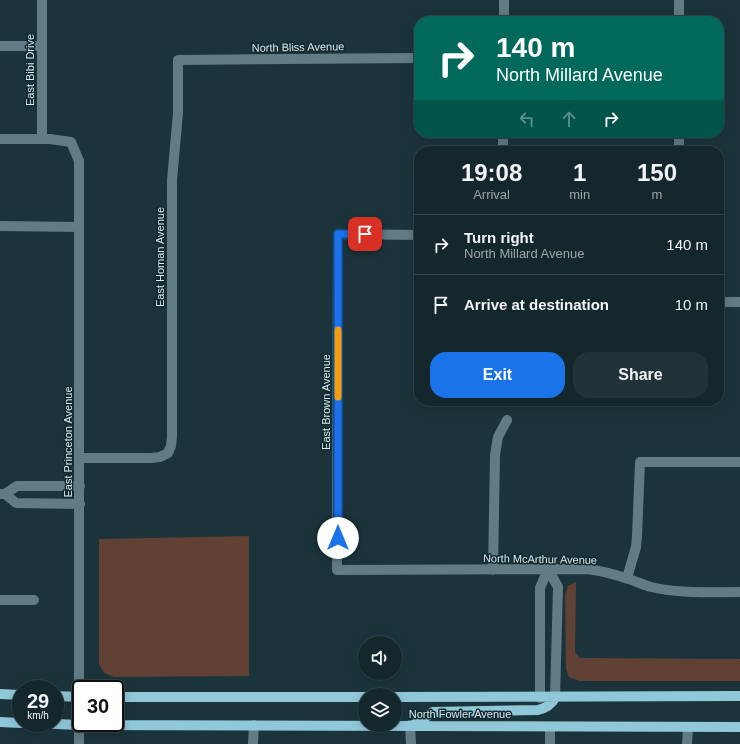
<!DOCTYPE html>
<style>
:root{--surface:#14272c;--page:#213338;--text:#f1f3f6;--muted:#9da5a9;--line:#334448;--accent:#1a73e8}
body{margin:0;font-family:Arial,sans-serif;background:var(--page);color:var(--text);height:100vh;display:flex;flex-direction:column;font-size:15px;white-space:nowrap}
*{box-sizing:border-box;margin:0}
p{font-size:13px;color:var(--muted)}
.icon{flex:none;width:22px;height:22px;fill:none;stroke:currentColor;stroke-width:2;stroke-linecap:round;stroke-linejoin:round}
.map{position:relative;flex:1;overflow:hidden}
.side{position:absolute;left:414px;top:146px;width:310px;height:260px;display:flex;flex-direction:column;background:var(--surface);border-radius:16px;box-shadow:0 2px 10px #0003,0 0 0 1px var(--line)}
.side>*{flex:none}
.banner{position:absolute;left:414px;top:16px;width:310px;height:122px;border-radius:16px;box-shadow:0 2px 10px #0003,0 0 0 1px var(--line);background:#00695c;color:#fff;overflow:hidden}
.controls{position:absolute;left:358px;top:636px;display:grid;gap:8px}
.controls a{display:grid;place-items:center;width:44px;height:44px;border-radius:50%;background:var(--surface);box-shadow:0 2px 10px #0003,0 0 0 1px var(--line);font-size:20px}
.speed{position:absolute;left:12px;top:680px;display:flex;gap:8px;font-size:20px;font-weight:700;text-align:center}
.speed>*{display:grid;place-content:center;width:52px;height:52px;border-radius:50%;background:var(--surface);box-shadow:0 2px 10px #0003,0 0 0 1px var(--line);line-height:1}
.speed small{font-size:10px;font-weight:400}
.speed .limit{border:2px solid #111;border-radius:6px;background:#fff;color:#111}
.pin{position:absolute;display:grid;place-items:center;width:34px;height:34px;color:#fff;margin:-17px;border-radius:8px;box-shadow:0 2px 6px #0006}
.me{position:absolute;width:44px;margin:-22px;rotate:0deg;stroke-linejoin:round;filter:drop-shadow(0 0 3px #0008)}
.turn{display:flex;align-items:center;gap:14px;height:84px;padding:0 16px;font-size:18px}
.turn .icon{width:52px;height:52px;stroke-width:2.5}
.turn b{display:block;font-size:28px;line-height:34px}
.lanes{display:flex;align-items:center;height:38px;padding:0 16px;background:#0003;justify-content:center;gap:20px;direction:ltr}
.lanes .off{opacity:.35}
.eta{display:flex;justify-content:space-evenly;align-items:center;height:68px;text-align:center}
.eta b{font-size:24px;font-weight:800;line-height:28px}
.button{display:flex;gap:8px;margin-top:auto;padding:8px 16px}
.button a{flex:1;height:46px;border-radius:16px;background:var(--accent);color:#fff;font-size:16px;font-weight:800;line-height:46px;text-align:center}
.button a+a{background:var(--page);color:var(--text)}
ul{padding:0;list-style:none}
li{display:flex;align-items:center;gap:12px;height:60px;padding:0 16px;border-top:1px solid var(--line)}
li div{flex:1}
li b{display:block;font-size:15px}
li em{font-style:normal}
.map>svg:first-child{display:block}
.green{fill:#604134}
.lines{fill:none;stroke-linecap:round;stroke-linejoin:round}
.minor{stroke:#617c84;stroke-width:10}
.major{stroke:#90c7d9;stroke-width:10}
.route-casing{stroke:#114b97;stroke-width:10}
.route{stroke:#1a73e8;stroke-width:7}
.slow{stroke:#f59e0b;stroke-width:7}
.labels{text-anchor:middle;stroke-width:3;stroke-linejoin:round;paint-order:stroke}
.street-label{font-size:11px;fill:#dbeaee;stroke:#112a31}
</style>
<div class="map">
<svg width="740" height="744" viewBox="0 0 740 744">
<rect width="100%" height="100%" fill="#1b343b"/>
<path class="green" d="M 249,536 L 249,676 L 114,677 L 104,673 L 99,664 L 99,539 Z
M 576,582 L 575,652 L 580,658 L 740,659 L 740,681 L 579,681 L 569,677 L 566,669 L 565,595 L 568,586 Z"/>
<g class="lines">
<path class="minor" d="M 42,0 L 42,139
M 504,0 L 504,21
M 679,0 L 679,21
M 0,46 L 42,46
M 679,133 L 679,151
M 0,139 L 50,139 L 71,142 L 79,161 L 79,744
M 503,151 L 503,133
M 0,226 L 79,227
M 419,235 L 338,234 L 337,570 L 587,569 C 601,571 615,574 628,579 C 636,581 643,585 651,587 C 681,594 710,592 740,592
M 719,302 L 740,302
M 80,458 L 151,458 L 160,457 L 168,453 L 171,446 L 172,437 L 172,180 L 178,113 L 178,60 L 419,58
M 0,494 L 5,494 L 17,486 L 80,486
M 5,494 L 16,503 L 80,504
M 548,569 L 558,587 L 555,698
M 493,570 L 495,455 L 498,437 L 507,420
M 627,578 L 636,547 L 637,536 L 640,462 L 740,462
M 0,600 L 34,600
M 540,698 L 540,588 L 548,569
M 410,725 L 411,744
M 253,744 L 254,725
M 550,744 L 550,727
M 687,744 L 688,727"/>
<path class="major" d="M 0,694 L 21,695
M 55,696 L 81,697
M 115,697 L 365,697
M 395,697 L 740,696
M 0,722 L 21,723
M 35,723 L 79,725 L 740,727
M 414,725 L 433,712 L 538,710 C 546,708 551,705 555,698"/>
</g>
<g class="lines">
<g class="route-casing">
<path id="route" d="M 338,538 L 338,234 L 365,234"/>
</g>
<use href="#route" class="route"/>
<path class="slow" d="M 338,397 L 338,330"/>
</g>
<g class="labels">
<g class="street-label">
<text transform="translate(298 47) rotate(-1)" y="4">North Bliss Avenue</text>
<text transform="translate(30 70) rotate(-90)" y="4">East Bibi Drive</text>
<text transform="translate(160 257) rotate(-90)" y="4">East Homan Avenue</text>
<text transform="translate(326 402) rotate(-90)" y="4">East Brown Avenue</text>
<text transform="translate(68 442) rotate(-90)" y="4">East Princeton Avenue</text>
<text transform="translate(540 559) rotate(1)" y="4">North McArthur Avenue</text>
<text x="460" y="718">North Fowler Avenue</text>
</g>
</g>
</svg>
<div class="controls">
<a><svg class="icon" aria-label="sound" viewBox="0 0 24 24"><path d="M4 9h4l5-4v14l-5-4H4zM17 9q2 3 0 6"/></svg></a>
<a><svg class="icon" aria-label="layers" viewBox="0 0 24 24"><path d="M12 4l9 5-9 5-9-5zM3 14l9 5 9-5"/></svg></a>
</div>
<div class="speed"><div>29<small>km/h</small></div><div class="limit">30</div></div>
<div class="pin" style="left:365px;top:234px;background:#d93025"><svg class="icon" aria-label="arrive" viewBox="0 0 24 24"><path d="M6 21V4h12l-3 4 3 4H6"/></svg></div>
<svg class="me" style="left:338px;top:538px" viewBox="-20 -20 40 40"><circle r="19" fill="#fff"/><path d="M0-13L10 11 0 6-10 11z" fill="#1a73e8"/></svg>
<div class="banner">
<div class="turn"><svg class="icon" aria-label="right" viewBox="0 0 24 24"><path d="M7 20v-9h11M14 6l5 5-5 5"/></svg><div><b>140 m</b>North Millard Avenue</div></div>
<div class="lanes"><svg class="icon off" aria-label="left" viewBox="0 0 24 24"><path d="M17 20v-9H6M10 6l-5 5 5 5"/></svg><svg class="icon off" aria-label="ahead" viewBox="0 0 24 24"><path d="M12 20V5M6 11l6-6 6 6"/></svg><svg class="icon" aria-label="right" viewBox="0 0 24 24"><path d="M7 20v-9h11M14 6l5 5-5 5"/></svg></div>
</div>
<section class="side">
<div class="eta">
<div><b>19:08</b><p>Arrival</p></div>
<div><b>1</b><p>min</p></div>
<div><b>150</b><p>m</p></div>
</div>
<ul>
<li><svg class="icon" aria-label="right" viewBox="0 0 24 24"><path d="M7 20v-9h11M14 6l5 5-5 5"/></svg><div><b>Turn right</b><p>North Millard Avenue</p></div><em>140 m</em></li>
<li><svg class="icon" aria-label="arrive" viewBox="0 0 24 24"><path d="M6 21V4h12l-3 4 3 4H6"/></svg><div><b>Arrive at destination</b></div><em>10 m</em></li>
</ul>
<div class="button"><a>Exit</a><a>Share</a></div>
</section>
</div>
